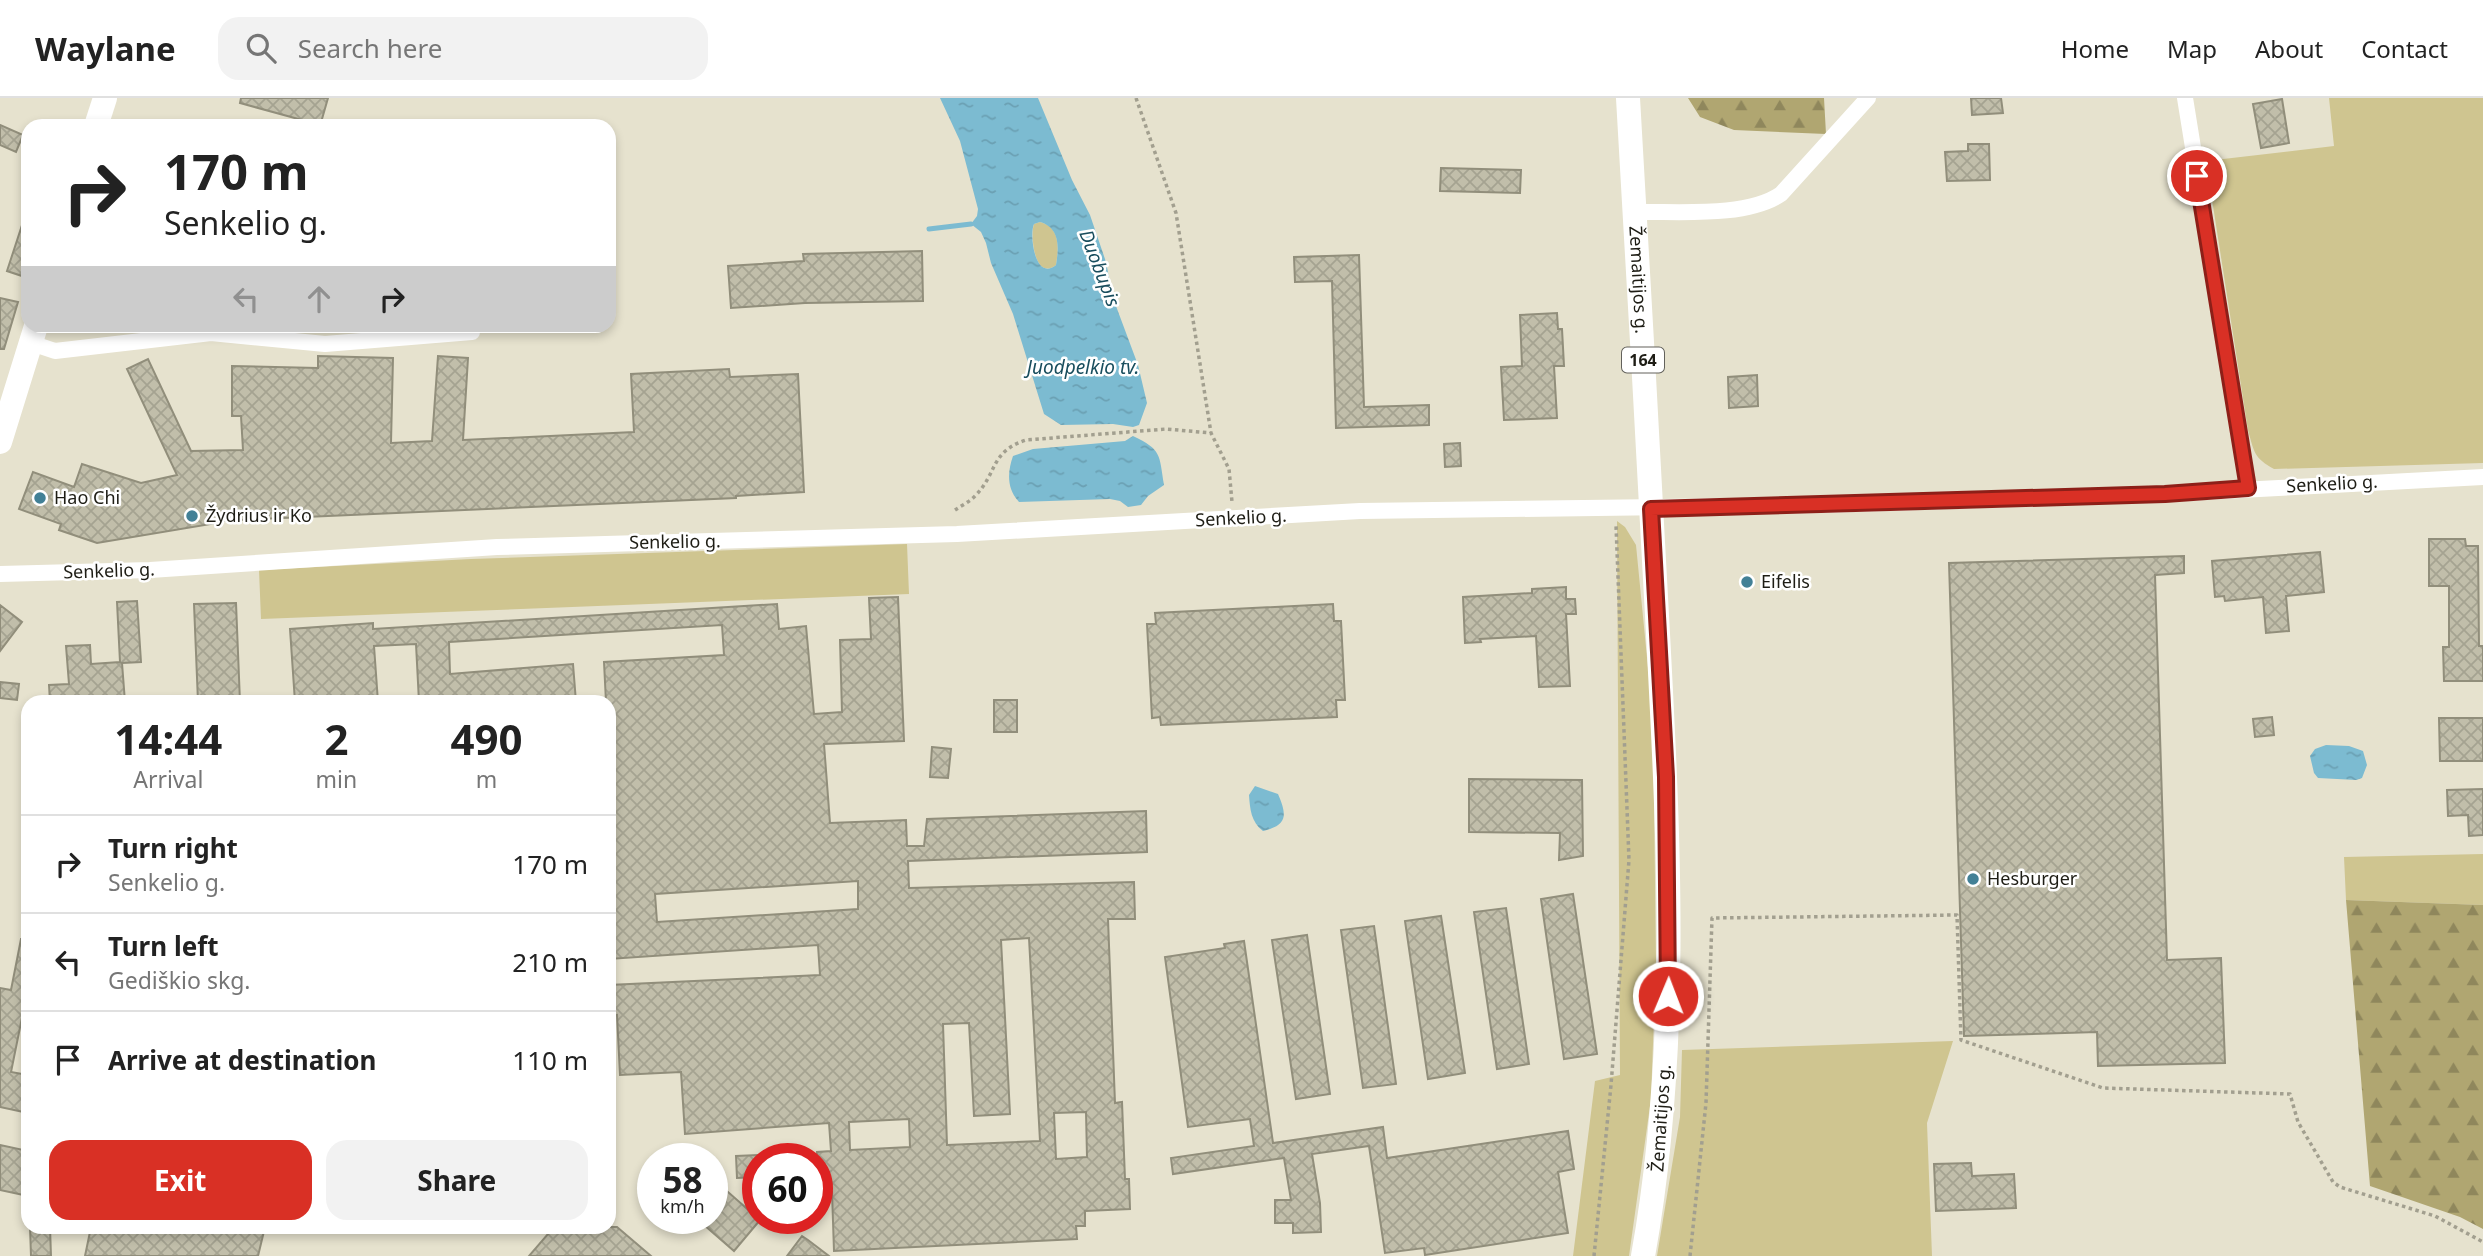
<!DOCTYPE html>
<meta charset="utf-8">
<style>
:root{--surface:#fff;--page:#f2f2f2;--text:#222;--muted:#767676;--line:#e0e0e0;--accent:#d93025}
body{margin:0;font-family:"Noto Sans",sans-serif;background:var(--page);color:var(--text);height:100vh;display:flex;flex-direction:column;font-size:26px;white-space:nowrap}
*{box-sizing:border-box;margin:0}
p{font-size:23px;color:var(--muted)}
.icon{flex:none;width:38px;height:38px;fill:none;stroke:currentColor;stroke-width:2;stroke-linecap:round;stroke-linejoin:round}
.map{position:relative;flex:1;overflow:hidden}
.sheet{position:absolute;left:21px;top:597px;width:595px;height:539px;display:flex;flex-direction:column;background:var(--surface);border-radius:21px;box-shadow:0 4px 10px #0003}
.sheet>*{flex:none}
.top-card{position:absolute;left:21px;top:21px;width:595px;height:214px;border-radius:21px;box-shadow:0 4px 10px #0003;background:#fff;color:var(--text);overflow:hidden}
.speed{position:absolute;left:637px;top:1045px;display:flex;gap:14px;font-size:35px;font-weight:700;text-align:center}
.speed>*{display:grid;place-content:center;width:91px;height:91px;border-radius:50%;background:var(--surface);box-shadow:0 4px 10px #0003;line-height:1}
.speed small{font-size:18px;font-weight:400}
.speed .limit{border:10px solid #d22;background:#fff;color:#111}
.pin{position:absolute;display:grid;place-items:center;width:60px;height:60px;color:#fff;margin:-30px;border:4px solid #fff;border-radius:50%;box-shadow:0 2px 7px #0007}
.me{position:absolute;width:77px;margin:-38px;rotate:1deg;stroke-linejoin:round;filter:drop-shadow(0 0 5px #0008)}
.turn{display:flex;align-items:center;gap:24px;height:147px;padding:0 28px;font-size:32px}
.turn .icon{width:91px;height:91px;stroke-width:2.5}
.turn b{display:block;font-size:49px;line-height:60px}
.lanes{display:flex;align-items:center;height:66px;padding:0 28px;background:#0003;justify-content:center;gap:35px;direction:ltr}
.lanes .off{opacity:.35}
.eta{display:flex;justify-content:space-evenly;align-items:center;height:119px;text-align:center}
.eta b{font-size:42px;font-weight:700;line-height:49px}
.primary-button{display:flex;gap:14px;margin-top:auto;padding:14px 28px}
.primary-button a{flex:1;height:80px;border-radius:21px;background:var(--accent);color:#fff;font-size:28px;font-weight:700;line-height:80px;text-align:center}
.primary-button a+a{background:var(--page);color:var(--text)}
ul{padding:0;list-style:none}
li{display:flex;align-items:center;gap:21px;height:98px;padding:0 28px;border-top:2px solid var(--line)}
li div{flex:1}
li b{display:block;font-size:26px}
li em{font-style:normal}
header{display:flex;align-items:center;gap:42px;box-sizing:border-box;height:98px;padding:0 35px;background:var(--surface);border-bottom:2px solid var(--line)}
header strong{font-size:33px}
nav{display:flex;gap:38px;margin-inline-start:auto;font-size:24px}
.search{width:490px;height:63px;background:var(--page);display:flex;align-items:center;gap:18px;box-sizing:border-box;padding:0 24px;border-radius:21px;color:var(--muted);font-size:26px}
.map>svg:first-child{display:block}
.green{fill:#cfc590}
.forest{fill:url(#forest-firs)}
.water{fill:url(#water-ripples);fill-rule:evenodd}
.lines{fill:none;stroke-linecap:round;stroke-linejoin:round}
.stream{stroke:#7cbbd1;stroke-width:5}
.building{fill:url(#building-cross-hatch);stroke:#918e7b;stroke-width:2;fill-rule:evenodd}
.path{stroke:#a29f8f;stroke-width:3.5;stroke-dasharray:3.5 3.5;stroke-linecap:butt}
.street{stroke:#fff;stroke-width:16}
.primary{stroke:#fff;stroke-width:24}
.route-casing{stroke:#8d1f18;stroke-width:18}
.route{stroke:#d93025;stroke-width:12}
.poi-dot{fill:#428096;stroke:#fff;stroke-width:2.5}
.labels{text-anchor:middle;stroke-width:5;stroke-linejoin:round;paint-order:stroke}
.shield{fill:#fff;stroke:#62615b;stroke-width:2}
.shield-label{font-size:16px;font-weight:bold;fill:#1e1d15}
.street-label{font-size:18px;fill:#1e1d15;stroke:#fff}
.poi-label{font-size:18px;fill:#1e1d15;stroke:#fff;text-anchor:start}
.water-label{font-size:19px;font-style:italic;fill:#184d5d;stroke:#fff}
</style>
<header>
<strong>Waylane</strong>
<div class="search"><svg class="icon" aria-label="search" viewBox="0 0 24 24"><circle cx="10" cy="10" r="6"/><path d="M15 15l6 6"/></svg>Search here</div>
<nav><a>Home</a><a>Map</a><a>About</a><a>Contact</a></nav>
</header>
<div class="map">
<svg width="2483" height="1158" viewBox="0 0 2483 1158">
<defs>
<pattern id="forest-firs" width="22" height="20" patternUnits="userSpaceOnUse" patternTransform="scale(1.75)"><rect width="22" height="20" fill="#b0a671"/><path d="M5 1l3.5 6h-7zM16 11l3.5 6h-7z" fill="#8f875c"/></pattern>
<pattern id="water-ripples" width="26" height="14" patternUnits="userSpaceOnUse" patternTransform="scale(1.75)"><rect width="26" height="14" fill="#7cbbd1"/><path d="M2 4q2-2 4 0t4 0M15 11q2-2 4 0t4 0" fill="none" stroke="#6ba0b3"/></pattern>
<pattern id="building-cross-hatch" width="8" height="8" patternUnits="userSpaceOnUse" patternTransform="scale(1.75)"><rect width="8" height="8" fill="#c1beaa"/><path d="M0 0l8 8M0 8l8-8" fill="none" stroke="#a5a391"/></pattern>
</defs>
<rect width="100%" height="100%" fill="#e6e2ce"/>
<path class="green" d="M 2329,0 L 2483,0 L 2483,365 L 2274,371 C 2254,360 2254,354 2248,332 L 2206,63 L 2334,48 Z
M 1040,124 C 1060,129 1059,149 1056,167 C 1034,184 1030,136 1034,126 Z
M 1617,423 L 1625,429 L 1636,447 L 1653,621 L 1656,862 L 1651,1001 L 1629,1158 L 1573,1158 L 1595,983 L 1620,977 Z
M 907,446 L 909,496 L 261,521 L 259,472 L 471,461 Z
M 2483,756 L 2483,807 L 2346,802 L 2344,759 Z
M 1953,943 L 1927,1025 L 1932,1158 L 1657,1158 L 1680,1019 L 1682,952 Z"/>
<path class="forest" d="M 1688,0 L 1824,0 L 1826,36 L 1734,32 L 1700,19 Z
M 2346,802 L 2483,807 L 2483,1131 L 2460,1119 L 2370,1088 Z"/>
<path class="water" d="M 940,0 L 1038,0 L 1072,82 L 1090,117 L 1106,164 L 1113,200 L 1138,267 L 1147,305 L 1139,327 L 1133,329 L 1113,326 L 1061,327 L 1044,316 L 1013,216 L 991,165 L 986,145 L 981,134 L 971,126 L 977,118 L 978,111 L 960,43 ZM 1040,124 C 1060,130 1059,149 1056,167 C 1035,184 1029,137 1034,126 Z
M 1133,338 C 1162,352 1159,356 1164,387 L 1148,398 L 1141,407 L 1128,409 L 1120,403 L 1110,401 L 1019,404 C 1007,391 1007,375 1013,358 L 1033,351 L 1125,343 Z
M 2326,647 L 2349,648 L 2363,653 L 2367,667 L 2362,680 L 2356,682 L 2318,680 L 2314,675 L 2310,658 L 2315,651 Z
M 1255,688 L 1278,696 C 1287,717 1288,727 1263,733 C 1251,724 1250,711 1249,697 Z"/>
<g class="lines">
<path class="stream" d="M 929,131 L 971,126"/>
</g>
<path class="building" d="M 241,0 L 328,0 L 320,28 L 301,28 L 302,22 L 240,5 Z
M 1971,0 L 2001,0 L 2003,15 L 1972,17 Z
M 2282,1 L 2289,45 L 2261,50 L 2253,6 Z
M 0,27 L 23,37 L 16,54 L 0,47 Z
M 1968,46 L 1989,46 L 1990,82 L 1947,83 L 1945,54 L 1968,53 Z
M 1441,70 L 1521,72 L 1520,95 L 1440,93 Z
M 25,118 L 28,119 L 28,180 L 7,173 Z
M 922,153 L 923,203 L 805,205 L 731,210 L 728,168 L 804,163 L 803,156 Z
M 1359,157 L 1364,309 L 1429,307 L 1429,327 L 1336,330 L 1332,183 L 1295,184 L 1294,159 Z
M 0,200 L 18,204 L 4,251 L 0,251 Z
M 1557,215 L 1558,231 L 1562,231 L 1564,268 L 1554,268 L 1557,320 L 1504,322 L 1501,269 L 1522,268 L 1520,217 Z
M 318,258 L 393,260 L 391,345 L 432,343 L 438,258 L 468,260 L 463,342 L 634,334 L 631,276 L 729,271 L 730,279 L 798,276 L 804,394 L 736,398 L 736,400 L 217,423 L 217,425 L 97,445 L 59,432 L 61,426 L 19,411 L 33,374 L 74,389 L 82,366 L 141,385 L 177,377 L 127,271 L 148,261 L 191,353 L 243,352 L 241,318 L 232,318 L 232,268 L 318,270 Z
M 1757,277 L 1758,308 L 1729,310 L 1728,279 Z
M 1460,345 L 1461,368 L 1445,369 L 1444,346 Z
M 2429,441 L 2465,441 L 2466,448 L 2478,448 L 2479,548 L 2483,548 L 2483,583 L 2444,583 L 2443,549 L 2449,549 L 2449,488 L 2429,488 Z
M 2320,454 L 2324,494 L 2286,498 L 2289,533 L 2266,535 L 2263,499 L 2225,503 L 2224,498 L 2215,499 L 2212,463 Z
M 2184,458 L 2184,475 L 2155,477 L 2167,862 L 2221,860 L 2225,965 L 2098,968 L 2097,934 L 1964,938 L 1949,465 Z
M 1566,489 L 1566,501 L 1575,501 L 1576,516 L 1566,516 L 1570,588 L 1539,589 L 1536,538 L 1480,541 L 1481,544 L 1465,545 L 1463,499 L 1532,495 L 1532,491 Z
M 898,499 L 904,643 L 824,646 L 830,725 L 906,722 L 907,748 L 924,748 L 927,721 L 1146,713 L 1147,754 L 908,763 L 909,790 L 1134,784 L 1135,821 L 1108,821 L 1115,1005 L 1122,1004 L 1125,1081 L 1129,1081 L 1130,1111 L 1085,1113 L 1085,1128 L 1076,1128 L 1077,1141 L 834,1153 L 832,1094 L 817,1094 L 817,1054 L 831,1053 L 829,1025 L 685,1036 L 681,974 L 620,977 L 617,917 L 609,918 L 609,887 L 820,877 L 818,847 L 609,861 L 609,783 L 612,782 L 609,604 L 606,604 L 604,564 L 724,557 L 722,527 L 449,544 L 450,576 L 573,566 L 576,604 L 419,604 L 416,546 L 374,548 L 378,604 L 295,604 L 290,531 L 373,525 L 373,531 L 777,506 L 779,531 L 806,528 L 814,616 L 842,614 L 840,542 L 871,541 L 869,500 ZM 858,783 L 858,811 L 657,824 L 655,796 ZM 1029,840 L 1040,1043 L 947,1047 L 943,926 L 969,925 L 974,1018 L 1010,1016 L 1001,842 ZM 1086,1014 L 1087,1059 L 1056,1061 L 1054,1015 ZM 909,1021 L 910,1049 L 850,1052 L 849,1024 Z
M 137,503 L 141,564 L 122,565 L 125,604 L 50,604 L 49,587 L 69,586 L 66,548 L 90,547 L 91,566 L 120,564 L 117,504 Z
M 236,505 L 240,604 L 198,604 L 194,506 Z
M 1333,506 L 1334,523 L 1341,523 L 1345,602 L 1336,602 L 1337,619 L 1161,627 L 1160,619 L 1152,620 L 1147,526 L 1156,526 L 1155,515 Z
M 0,507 L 22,524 L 0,553 Z
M 0,584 L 19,586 L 17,602 L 0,600 Z
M 994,602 L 1017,602 L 1017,634 L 994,634 Z
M 2272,619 L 2274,637 L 2255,639 L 2253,621 Z
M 2439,620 L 2483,620 L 2483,663 L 2440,663 Z
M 932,649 L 951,651 L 948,680 L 930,679 Z
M 1469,681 L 1582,682 L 1583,758 L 1559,762 L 1560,735 L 1469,734 Z
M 2483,691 L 2483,737 L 2469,738 L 2468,717 L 2448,718 L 2447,692 Z
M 1573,796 L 1597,956 L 1564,961 L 1541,801 Z
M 1506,810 L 1529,966 L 1497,971 L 1474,814 Z
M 1441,818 L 1465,975 L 1428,981 L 1405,823 Z
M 1374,828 L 1396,986 L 1363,990 L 1341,832 Z
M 1307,837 L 1330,996 L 1296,1001 L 1272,842 Z
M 21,841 L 28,841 L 28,890 L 11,974 L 28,977 L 28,1015 L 0,1009 L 0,890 L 11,892 Z
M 1244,843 L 1273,1045 L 1383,1029 L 1387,1060 L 1568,1033 L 1574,1071 L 1558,1074 L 1568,1135 L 1425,1157 L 1424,1150 L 1385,1155 L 1369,1048 L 1312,1056 L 1320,1105 L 1321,1134 L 1293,1135 L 1293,1125 L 1275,1125 L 1275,1102 L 1291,1102 L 1284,1060 L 1173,1076 L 1171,1060 L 1254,1048 L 1250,1021 L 1188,1029 L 1165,859 L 1225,850 L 1224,846 Z
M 0,1047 L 28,1053 L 28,1098 L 0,1092 Z
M 758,1057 L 758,1079 L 737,1080 L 736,1058 Z
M 1971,1065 L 1972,1078 L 2014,1076 L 2016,1110 L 1936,1113 L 1934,1066 Z
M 712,1080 L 760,1122 L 734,1153 L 696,1120 L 712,1120 Z
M 30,1129 L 50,1129 L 51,1158 L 31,1158 Z
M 91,1129 L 265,1129 L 258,1158 L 85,1158 Z
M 554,1129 L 617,1129 L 651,1158 L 529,1158 Z
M 802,1138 L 808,1142 L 829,1158 L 787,1158 Z"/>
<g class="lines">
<path class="path" d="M 1136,0 L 1176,115 L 1211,335
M 955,412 C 961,408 969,404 974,399 C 998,376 989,354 1026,342 L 1166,331 L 1211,335 L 1229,371 L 1232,404
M 1594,1158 L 1611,987 L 1629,762 L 1616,427
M 1690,1158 L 1706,1005 L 1712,820 L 1957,817 L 1961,942 L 2103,990 L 2290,996 L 2298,1024 L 2333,1084 L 2340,1089 L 2435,1118 L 2483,1144"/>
<path class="street" d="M 2185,0 L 2248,390
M 1635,114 C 1677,113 1746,120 1781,96 L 1868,0
M 31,245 L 55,253 L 211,235 L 325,246 L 472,234
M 0,476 L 150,472 L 497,449 L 957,436 L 1360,413 L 1823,407 L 2165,396 L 2483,379"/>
<g class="primary">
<path id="s1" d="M 1628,0 C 1638,179 1649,357 1658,536 C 1669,743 1680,953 1643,1158"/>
<path d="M 96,28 L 105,0"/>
<path d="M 0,344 L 36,228"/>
</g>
</g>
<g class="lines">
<g class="route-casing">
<path id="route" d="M 1668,898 L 1666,679 L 1651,411 L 2165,396 L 2248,390 L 2197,78"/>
</g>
<use href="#route" class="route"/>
</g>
<g class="poi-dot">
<circle cx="40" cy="400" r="7"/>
<circle cx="192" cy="418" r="7"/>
<circle cx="1747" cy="484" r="7"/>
<circle cx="1973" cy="781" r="7"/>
</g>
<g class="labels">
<rect class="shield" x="1622" y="249.5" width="42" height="25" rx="5"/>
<g class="shield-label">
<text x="1643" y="268">164</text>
</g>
<g class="street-label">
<text dy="6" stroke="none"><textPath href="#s1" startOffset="182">Žemaitijos g.</textPath></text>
<text transform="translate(2332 386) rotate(-3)" y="6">Senkelio g.</text>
<text transform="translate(1241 420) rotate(-3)" y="6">Senkelio g.</text>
<text transform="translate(675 444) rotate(-1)" y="6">Senkelio g.</text>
<text transform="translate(109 473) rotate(-2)" y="6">Senkelio g.</text>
<text transform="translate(1661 1020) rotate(-86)" y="6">Žemaitijos g.</text>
</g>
<g class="poi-label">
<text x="54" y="406">Hao Chi</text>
<text x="206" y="424">Žydrius ir Ko</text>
<text x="1761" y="490">Eifelis</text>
<text x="1987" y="787">Hesburger</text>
</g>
<g class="water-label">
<text transform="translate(1100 170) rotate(69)" y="7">Duobupis</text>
<text x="1083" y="276">Juodpelkio tv.</text>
</g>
</g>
</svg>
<div class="speed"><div>58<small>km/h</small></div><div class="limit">60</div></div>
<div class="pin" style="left:2197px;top:78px;background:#d93025"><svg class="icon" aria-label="arrive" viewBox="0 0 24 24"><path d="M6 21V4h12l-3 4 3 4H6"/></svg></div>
<svg class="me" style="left:1668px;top:898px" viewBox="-20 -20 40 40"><circle r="17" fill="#d93025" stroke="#fff" stroke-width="3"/><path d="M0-11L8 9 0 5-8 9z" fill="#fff"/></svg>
<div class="top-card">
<div class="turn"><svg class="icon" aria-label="right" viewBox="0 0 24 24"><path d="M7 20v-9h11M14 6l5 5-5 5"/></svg><div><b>170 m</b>Senkelio g.</div></div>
<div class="lanes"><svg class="icon off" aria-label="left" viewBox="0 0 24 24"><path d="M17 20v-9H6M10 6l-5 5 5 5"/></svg><svg class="icon off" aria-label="ahead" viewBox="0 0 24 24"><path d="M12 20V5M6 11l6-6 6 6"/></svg><svg class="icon" aria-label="right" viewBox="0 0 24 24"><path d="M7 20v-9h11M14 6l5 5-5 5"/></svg></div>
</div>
<section class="sheet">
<div class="eta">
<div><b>14:44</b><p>Arrival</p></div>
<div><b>2</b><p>min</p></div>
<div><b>490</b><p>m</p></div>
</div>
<ul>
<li><svg class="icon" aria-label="right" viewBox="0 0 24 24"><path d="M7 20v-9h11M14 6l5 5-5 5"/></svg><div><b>Turn right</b><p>Senkelio g.</p></div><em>170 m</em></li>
<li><svg class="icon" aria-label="left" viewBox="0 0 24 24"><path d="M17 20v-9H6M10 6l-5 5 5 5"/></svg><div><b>Turn left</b><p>Gediškio skg.</p></div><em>210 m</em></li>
<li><svg class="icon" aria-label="arrive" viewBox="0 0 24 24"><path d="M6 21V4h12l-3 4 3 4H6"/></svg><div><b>Arrive at destination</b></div><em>110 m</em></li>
</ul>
<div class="primary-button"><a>Exit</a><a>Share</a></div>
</section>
</div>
